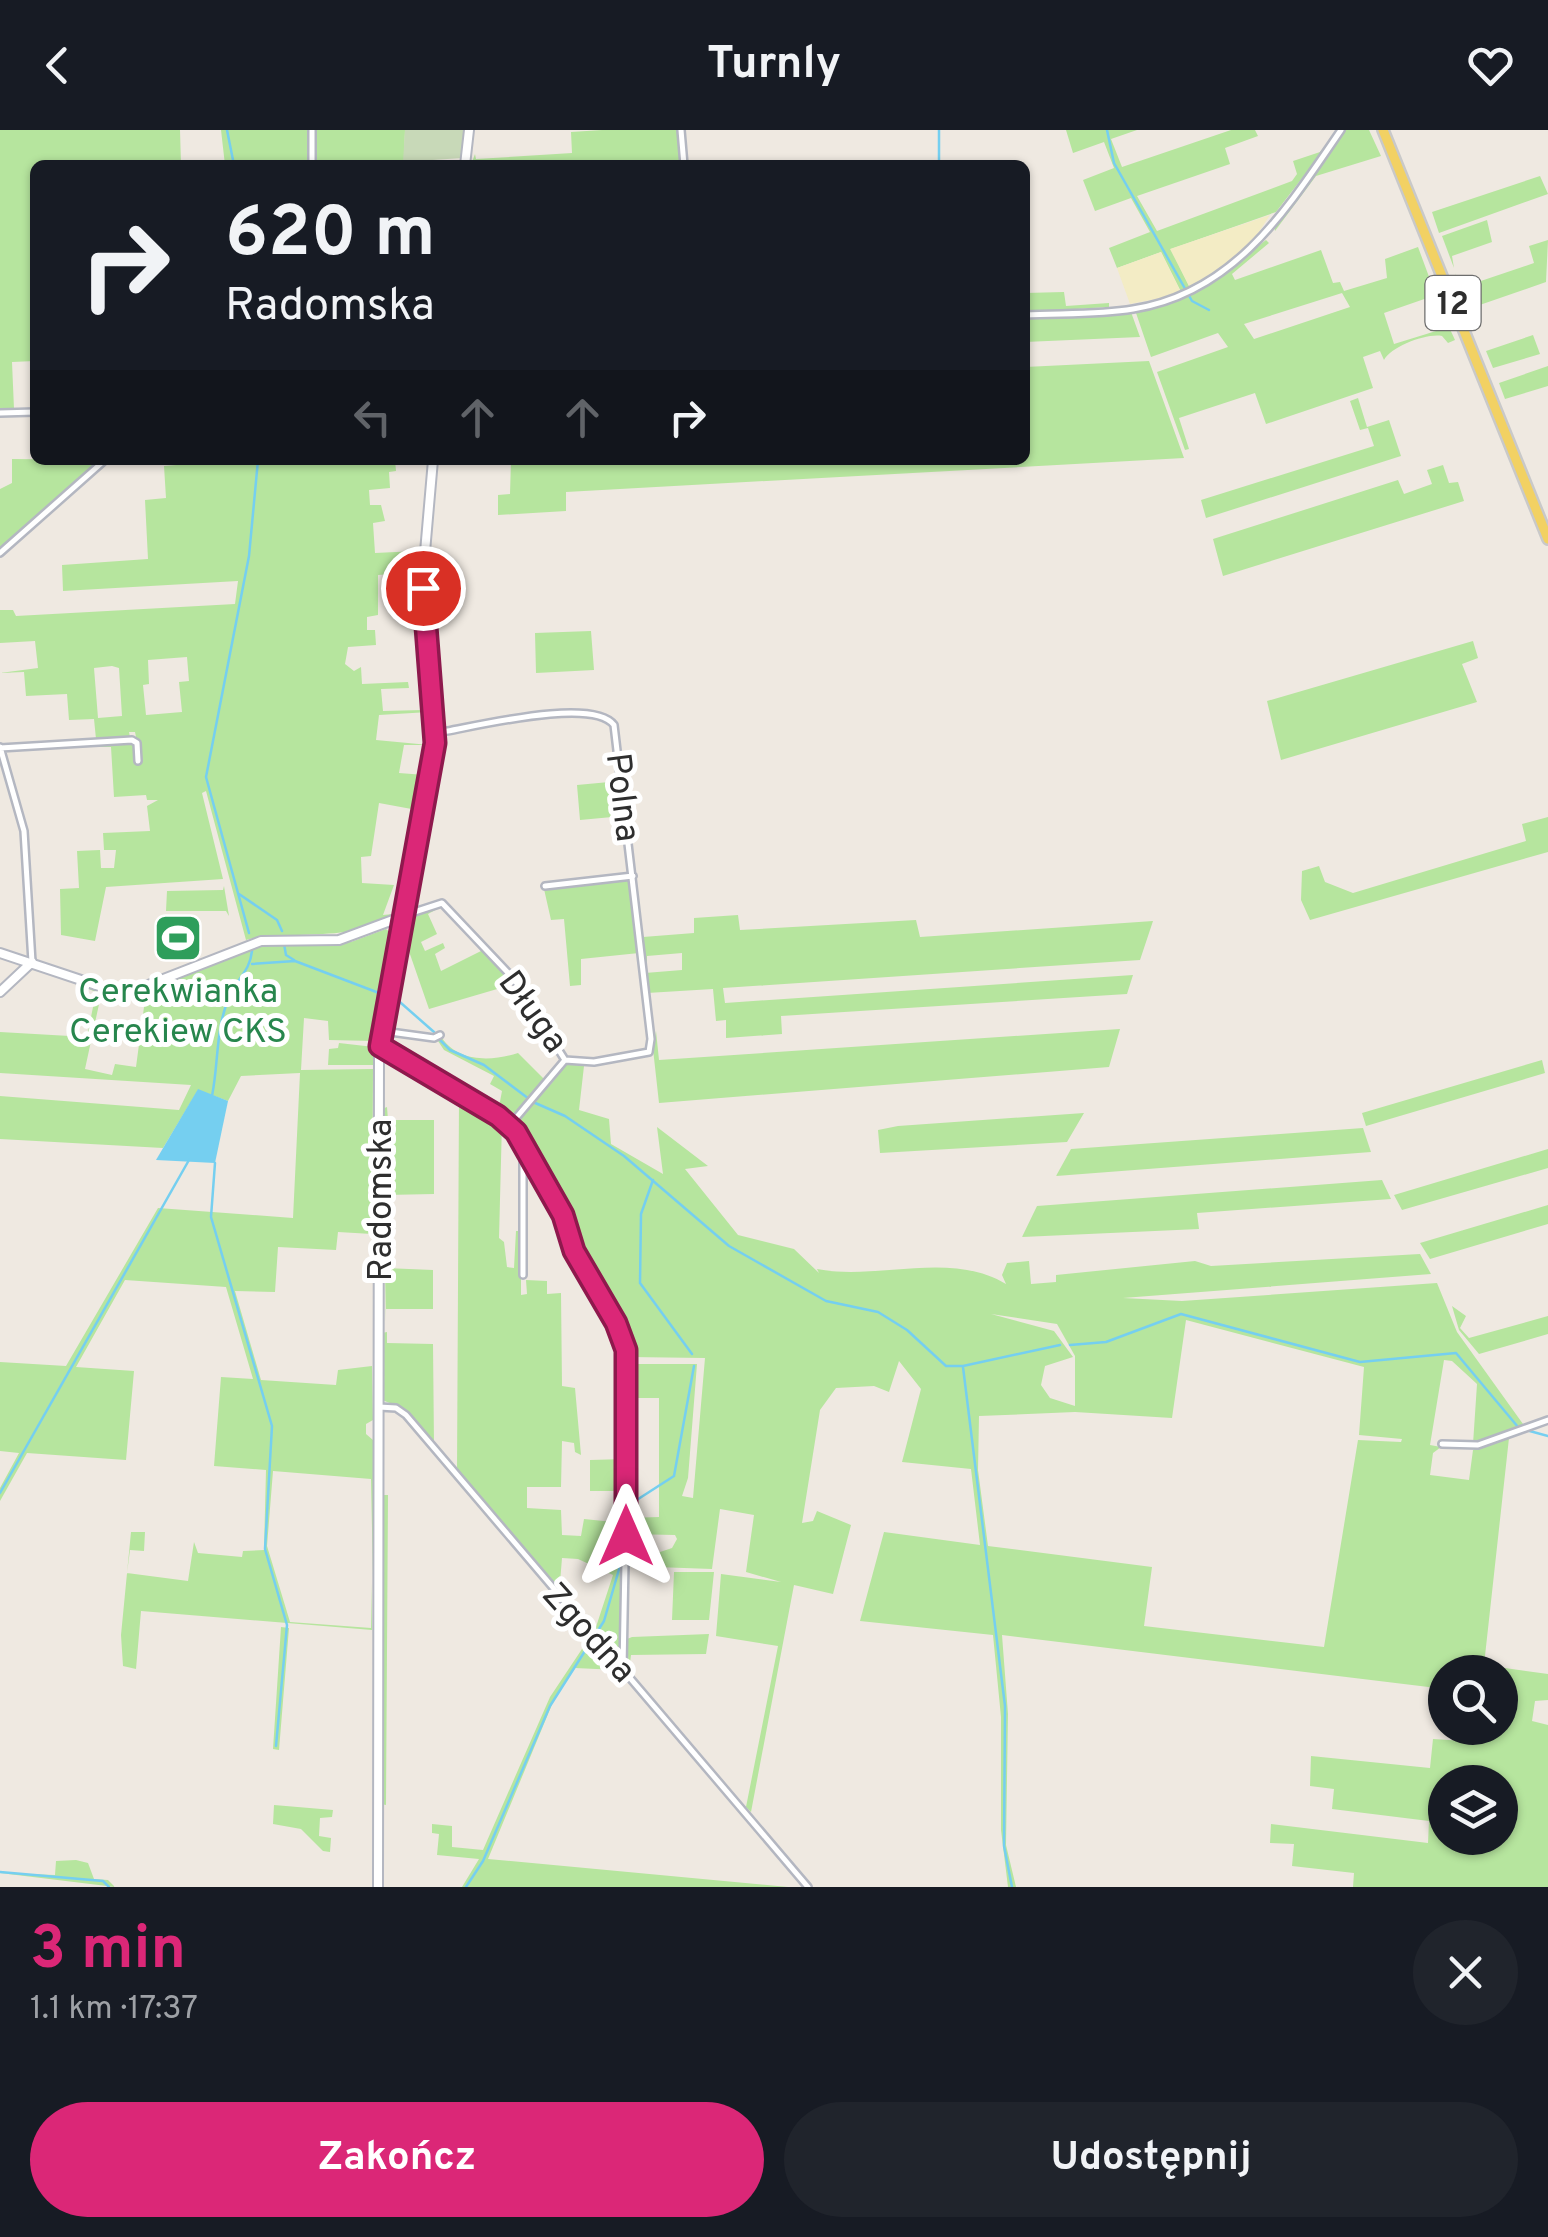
<!DOCTYPE html>
<html lang="pl">
<meta charset="utf-8">
<style>
:root{--surface:#171b24;--page:#20242c;--text:#f1f3f6;--muted:#9ea1a6;--accent:#db2777}
body{margin:0;font-family:Overpass,sans-serif;background:var(--page);color:var(--text);height:100vh;display:flex;flex-direction:column;font-size:38px;white-space:nowrap}
*{box-sizing:border-box;margin:0}
p{font-size:32px;color:var(--muted)}
.icon{flex:none;width:55px;height:55px;fill:none;stroke:currentColor;stroke-width:2;stroke-linecap:round;stroke-linejoin:round}
.map{position:relative;height:1757px;overflow:hidden}
.details{display:flex;flex-direction:column;background:var(--surface);flex:1}
.details>*{flex:none}
.top-card{position:absolute;left:30px;top:30px;width:1000px;height:305px;border-radius:15px;box-shadow:0 2px 8px #0004;background:#171b24;color:var(--text);overflow:hidden}
.tools{position:absolute;left:1428px;top:1525px;display:grid;gap:20px}
.tools a{display:grid;place-items:center;width:90px;height:90px;border-radius:50%;background:var(--surface);box-shadow:0 2px 8px #0004;font-size:50px}
.pin{position:absolute;display:grid;place-items:center;width:85px;height:85px;color:#fff;margin:-42px;border:5px solid #fff;border-radius:50%;box-shadow:0 2px 10px #0007}
.me{position:absolute;width:110px;margin:-55px;rotate:0deg;stroke-linejoin:round;filter:drop-shadow(0 0 8px #0008)}
.turn{display:flex;align-items:center;gap:35px;height:210px;padding:0 30px;font-size:45px}
.turn .icon{width:130px;height:130px;stroke-width:2.5}
.turn b{display:block;font-size:70px;line-height:85px}
.lanes{display:flex;align-items:center;height:95px;padding:0 30px;background:#0003;justify-content:center;gap:50px;direction:ltr}
.lanes .off{opacity:.35}
.round{display:grid;place-items:center;flex:none;width:105px;height:105px;border-radius:52px;background:var(--page)}
.head{display:flex;align-items:center;justify-content:space-between;height:170px;padding:0 30px}
h1{font-size:60px;font-weight:700;line-height:75px;color:var(--accent)}
.button{display:flex;gap:20px;margin-top:auto;padding:20px 30px}
.button a{flex:1;height:115px;border-radius:60px;background:var(--accent);color:#fff;font-size:40px;font-weight:700;line-height:115px;text-align:center}
.button a+a{background:var(--page);color:var(--text)}
header{display:flex;justify-content:space-between;align-items:center;height:130px;padding:0 30px;background:var(--surface);font-size:45px;font-weight:700}
.map>svg:first-child{display:block}
.green{fill:#b6e59e;fill-rule:evenodd}
.sand{fill:#f3ecc5}
.cemetery{fill:#c8d9b8}
.pitch{fill:#c9ec9a}
.water{fill:#75cff0}
.lines{fill:none;stroke-linecap:round;stroke-linejoin:round}
.stream{stroke:#75cff0;stroke-width:2.5}
.street-casing{stroke:#b4b7c1;stroke-width:10}
.secondary-casing{stroke:#b4b7c1;stroke-width:12}
.primary-casing{stroke:#c9c9c9;stroke-width:14}
.street{stroke:#fff;stroke-width:5}
.secondary{stroke:#fff;stroke-width:8}
.primary{stroke:#f2d163;stroke-width:9}
.route-casing{stroke:#8e194d;stroke-width:25}
.route{stroke:#db2777;stroke-width:18}
.labels{text-anchor:middle;stroke-width:10;stroke-linejoin:round;paint-order:stroke}
.shield{fill:#fff;stroke:#6d6d6d;stroke-width:2.5}
.shield-label{font-size:32px;font-weight:bold;fill:#2e2e2e}
.street-label{font-size:35px;fill:#2e2e2e;stroke:#fff}
.leisure-label{font-size:35px;fill:#27864d;stroke:#fff}
</style>
<header><svg class="icon" aria-label="back" viewBox="0 0 24 24"><path d="M15 5l-7 7 7 7"/></svg>Turnly<svg class="icon" aria-label="heart" viewBox="0 0 24 24"><path d="M12 20l-8-8c-3-5 5-10 8-4 3-6 11-1 8 4z"/></svg></header>
<div class="map">
<svg width="1548" height="1757" viewBox="0 0 1548 1757">
<rect width="100%" height="100%" fill="#efe9e1"/>
<path class="green" d="M 0,0 L 180,0 L 181,35 L 35,35 L 35,231 L 12,232 L 14,279 L 0,278 Z
M 221,0 L 405,0 L 404,31 L 423,31 L 423,35 L 225,35 Z
M 602,0 L 679,0 L 682,35 L 471,35 L 475,24 L 476,29 L 572,23 L 571,2 Z
M 1066,0 L 1137,0 L 1111,9 L 1122,37 L 1231,0 L 1255,0 L 1258,6 L 1225,18 L 1230,34 L 1137,66 L 1157,101 L 1292,51 L 1297,44 L 1293,31 L 1320,22 L 1339,0 L 1276,82 L 1171,119 L 1191,160 L 1182,164 L 1161,122 L 1117,138 L 1109,118 L 1150,102 L 1131,68 L 1095,81 L 1083,50 L 1114,38 L 1104,12 L 1073,23 Z
M 1345,0 L 1369,0 L 1381,26 L 1316,46 L 1275,101 L 1274,96 Z
M 1540,46 L 1548,64 L 1439,103 L 1432,82 Z
M 1487,90 L 1492,112 L 1452,126 L 1454,138 L 1442,106 Z
M 1266,110 L 1269,113 L 1232,144 L 1235,150 L 1321,120 L 1333,153 L 1340,152 L 1344,161 L 1387,148 L 1385,129 L 1418,117 L 1438,171 L 1433,166 L 1384,183 L 1394,214 L 1449,197 L 1455,210 L 1448,213 L 1442,206 C 1426,203 1391,217 1384,230 L 1380,221 L 1363,227 L 1373,258 L 1266,294 L 1255,263 L 1179,288 L 1189,319 L 1185,320 L 1157,242 L 1228,217 L 1218,203 L 1151,227 L 1136,183 C 1203,162 1212,153 1266,110 ZM 1342,163 L 1350,177 L 1254,209 L 1244,194 Z
M 1548,110 L 1546,152 L 1471,178 L 1455,143 L 1463,157 L 1534,133 L 1529,116 Z
M 1064,162 L 1066,176 L 1109,173 L 1109,177 L 1025,182 L 1025,163 Z
M 1131,182 L 1140,207 L 1025,212 L 1025,188 Z
M 1533,205 L 1540,224 L 1493,238 L 1486,221 Z
M 1149,231 L 1184,328 L 566,362 L 566,381 L 498,385 L 498,365 L 510,364 L 511,330 L 1025,330 L 1025,237 Z
M 1548,236 L 1548,256 L 1505,269 L 1499,253 Z
M 1358,268 L 1367,297 L 1389,290 L 1401,326 L 1206,388 L 1201,370 L 1374,316 L 1368,298 L 1360,300 L 1350,271 Z
M 12,329 L 101,330 L 0,420 L 0,359 L 12,353 Z
M 237,330 L 395,330 L 396,341 L 389,342 L 390,358 L 369,360 L 370,375 L 381,375 L 385,391 L 373,393 L 375,423 L 417,421 L 417,442 L 378,445 L 378,485 L 367,487 L 367,500 L 375,500 L 376,515 L 348,517 L 345,534 L 354,541 L 361,537 L 362,554 L 408,552 L 409,558 L 381,559 L 383,581 L 423,580 L 423,568 L 428,568 L 429,582 L 379,585 L 376,610 L 429,615 L 404,615 L 399,643 L 425,645 L 417,680 L 379,673 L 371,726 L 361,727 L 362,753 L 394,755 L 383,785 L 393,784 L 398,771 C 397,816 277,799 246,810 L 206,661 L 202,663 L 223,749 L 106,757 L 95,811 L 61,805 L 60,759 L 79,758 L 77,721 L 100,720 L 101,738 L 114,738 L 116,720 L 104,720 L 103,703 L 150,701 L 147,676 L 158,670 L 147,670 L 146,665 L 114,667 L 111,617 L 90,617 L 133,613 L 141,631 L 135,602 L 129,602 L 130,607 L 96,609 L 94,589 L 69,590 L 67,564 L 26,566 L 24,542 L 0,543 L 38,538 L 35,511 L 0,513 L 0,480 L 13,480 L 16,486 L 235,474 L 238,451 L 63,461 L 62,435 L 148,429 L 145,370 L 166,368 L 164,336 ZM 187,527 L 189,551 L 179,552 L 182,582 L 146,585 L 143,555 L 149,554 L 148,530 ZM 112,536 L 119,538 L 122,586 L 98,588 L 94,538 Z
M 1443,335 L 1449,353 L 1458,352 L 1464,371 L 1223,446 L 1213,409 L 1398,350 L 1404,364 L 1432,354 L 1427,340 Z
M 591,501 L 594,540 L 536,543 L 535,503 Z
M 1473,511 L 1478,528 L 1462,534 L 1477,572 L 1281,630 L 1267,571 Z
M 620,651 L 630,733 L 628,735 L 623,686 L 580,690 L 577,655 Z
M 1548,687 L 1548,722 L 1310,790 L 1301,770 L 1302,741 L 1319,736 L 1325,752 L 1353,763 L 1526,711 L 1522,694 Z
M 624,750 L 631,752 L 639,823 L 581,829 L 581,855 L 570,856 L 564,789 L 551,790 L 544,759 Z
M 224,756 L 229,786 L 226,781 L 166,781 L 167,761 L 223,760 Z
M 441,777 L 428,784 L 437,804 L 421,812 L 425,821 L 443,813 L 445,818 L 435,824 L 441,841 L 483,820 L 456,793 L 515,853 L 514,854 L 429,879 L 404,807 L 399,825 L 405,790 Z
M 738,785 L 740,800 L 916,790 L 920,807 L 1153,791 L 1140,830 L 723,858 L 725,873 L 1133,845 L 1127,864 L 781,886 L 782,904 L 726,908 L 726,890 L 716,891 L 713,859 L 647,863 L 645,843 L 682,840 L 682,823 L 647,826 L 647,838 L 643,807 L 694,803 L 694,788 Z
M 386,799 L 392,804 L 374,911 L 329,910 L 328,891 L 304,888 L 301,940 L 373,939 L 372,1104 L 338,1102 L 336,1120 L 278,1117 L 275,1162 L 235,1161 L 261,1250 L 336,1255 L 338,1240 L 372,1236 L 373,1290 L 366,1294 L 366,1304 L 373,1310 L 373,1448 L 371,1349 L 273,1341 L 267,1416 L 290,1492 L 371,1498 L 371,1453 L 372,1500 L 141,1481 L 136,1539 L 123,1536 L 121,1505 L 131,1402 L 145,1402 L 144,1421 L 130,1420 L 127,1443 L 188,1451 L 194,1412 L 198,1423 L 242,1427 L 243,1421 L 264,1420 L 266,1340 L 214,1336 L 221,1247 L 253,1249 L 226,1157 L 125,1150 L 76,1237 L 134,1241 L 126,1330 L 27,1323 L 0,1371 L 0,1358 L 19,1323 L 0,1321 L 0,1232 L 66,1236 L 158,1078 L 293,1088 L 300,943 L 241,946 L 228,971 L 198,960 L 163,1018 L 0,1009 L 0,966 L 179,980 L 191,955 L 0,943 L 0,902 L 87,907 L 96,862 L 43,841 L 95,858 L 116,871 L 101,865 L 85,939 L 112,945 L 115,934 L 136,937 L 146,862 L 120,872 L 123,867 L 255,816 L 351,812 Z
M 1120,899 L 1109,937 L 659,973 L 653,919 L 656,901 L 659,930 Z
M 442,908 C 459,933 493,931 518,923 L 550,955 L 567,934 L 584,936 L 579,980 L 609,989 L 611,1014 L 663,1044 L 657,997 L 708,1036 L 685,1039 L 738,1105 L 794,1119 L 819,1143 L 817,1139 C 877,1151 950,1120 1006,1154 L 1002,1145 L 1007,1133 L 1029,1131 L 1031,1154 L 1056,1152 L 1056,1145 L 1195,1131 L 1211,1136 L 1420,1124 L 1431,1144 L 1123,1168 L 1182,1171 L 1437,1153 L 1457,1202 L 1523,1294 L 1473,1314 L 1477,1254 L 1452,1231 L 1444,1230 L 1430,1315 L 1441,1317 L 1433,1323 L 1430,1345 L 1469,1350 L 1473,1320 L 1509,1308 L 1484,1535 L 1548,1544 L 1548,1570 L 1535,1571 L 1532,1591 L 1548,1595 L 1548,1757 L 1353,1757 L 1354,1743 L 1292,1736 L 1294,1714 L 1270,1713 L 1271,1694 L 1428,1713 L 1429,1691 L 1332,1679 L 1334,1659 L 1310,1656 L 1311,1626 L 1430,1638 L 1433,1609 L 1480,1612 L 1489,1598 L 1500,1598 L 1500,1542 L 1445,1542 L 1445,1559 L 1002,1505 L 1008,1584 L 1006,1715 L 1016,1757 L 1008,1757 L 1001,1700 L 1001,1587 L 993,1505 L 860,1491 L 884,1402 L 980,1415 L 971,1339 L 902,1332 L 921,1259 L 899,1231 L 889,1262 L 874,1256 L 836,1258 L 820,1280 L 802,1393 L 813,1391 L 817,1381 L 851,1395 L 833,1464 L 794,1455 L 751,1682 L 746,1677 L 778,1516 L 716,1506 L 721,1444 L 781,1452 L 746,1442 L 754,1385 L 720,1379 L 712,1439 L 628,1436 L 627,1416 L 633,1426 L 642,1428 L 672,1418 L 677,1409 L 675,1405 L 628,1404 L 628,1388 L 659,1387 L 659,1268 L 631,1268 L 629,1304 L 629,1238 L 632,1234 L 697,1234 L 688,1348 L 682,1366 L 693,1368 L 705,1228 L 629,1227 L 622,1201 L 576,1121 L 565,1082 L 515,995 L 498,982 L 502,961 L 490,954 L 494,946 L 444,920 L 438,911 ZM 991,1184 L 1057,1194 L 1075,1226 L 1075,1276 L 1050,1268 L 1041,1255 L 1045,1236 L 1073,1227 L 1054,1201 ZM 1186,1190 L 1364,1237 L 1359,1305 L 1402,1309 L 1401,1312 L 1358,1310 L 1324,1517 L 1144,1496 L 1152,1437 L 988,1416 L 978,1340 L 979,1286 L 1075,1282 L 1172,1288 ZM 1445,1652 L 1500,1652 L 1500,1708 L 1445,1708 Z
M 339,913 L 374,917 L 373,935 L 328,935 L 329,919 L 338,918 Z
M 1542,930 L 1545,943 L 1366,996 L 1362,983 Z
M 459,969 L 502,992 L 499,1108 L 504,1112 L 507,1137 L 514,1138 L 516,1101 L 521,1101 L 521,1165 L 527,1164 L 526,1150 L 547,1151 L 547,1164 L 561,1163 L 562,1256 L 575,1258 L 581,1325 L 575,1322 L 574,1313 L 562,1311 L 561,1357 L 527,1357 L 527,1378 L 561,1380 L 562,1405 L 581,1406 L 584,1389 L 623,1393 L 622,1520 L 617,1527 L 595,1500 L 613,1445 L 578,1429 L 562,1428 L 559,1465 L 457,1343 Z
M 387,977 L 388,990 L 434,990 L 434,1064 L 386,1065 L 385,1138 L 433,1140 L 433,1179 L 386,1179 L 386,1191 L 382,979 Z
M 1084,983 L 1067,1012 L 880,1023 L 878,1000 L 898,996 Z
M 1363,998 L 1371,1022 L 1056,1046 L 1071,1019 Z
M 1548,1019 L 1548,1038 L 1402,1080 L 1394,1065 Z
M 1382,1050 L 1391,1069 L 1197,1083 L 1199,1099 L 1022,1107 L 1037,1076 Z
M 1548,1075 L 1548,1094 L 1430,1129 L 1420,1113 Z
M 1452,1176 L 1466,1186 L 1460,1198 L 1469,1208 L 1548,1186 L 1548,1204 L 1479,1224 L 1459,1200 Z
M 387,1202 L 387,1213 L 433,1214 L 434,1315 L 400,1277 L 382,1270 L 382,1203 Z
M 625,1329 L 625,1361 L 590,1361 L 590,1330 Z
M 382,1365 L 388,1365 L 386,1675 L 381,1674 Z
M 674,1442 L 714,1442 L 709,1490 L 672,1490 Z
M 281,1497 L 289,1498 L 279,1620 L 273,1619 Z
M 709,1504 L 706,1524 L 631,1525 L 629,1541 L 627,1509 L 632,1507 Z
M 590,1507 L 620,1539 L 621,1546 L 618,1540 L 575,1538 L 553,1572 L 488,1729 L 788,1757 L 462,1757 L 479,1729 L 437,1725 L 439,1704 L 432,1703 L 432,1694 L 452,1696 L 452,1717 L 483,1720 L 550,1567 Z
M 274,1675 L 333,1680 L 332,1687 L 320,1688 L 319,1706 L 331,1708 L 330,1722 L 323,1721 L 301,1699 L 273,1694 Z
M 76,1730 L 88,1733 L 94,1749 L 108,1750 L 115,1757 L 0,1743 L 55,1745 L 56,1731 Z"/>
<path class="sand" d="M 1270,85 L 1246,122 L 1191,160 L 1170,119 Z
M 1161,122 L 1182,164 L 1130,174 L 1117,138 Z"/>
<path class="cemetery" d="M 405,0 L 464,0 L 462,28 L 403,32 Z"/>
<path class="pitch" d="M 157,790 L 201,797 L 199,821 L 155,822 Z"/>
<path class="water" d="M 198,959 L 228,971 L 215,1033 L 156,1030 Z"/>
<g class="lines">
<path class="stream" d="M 227,0 L 234,35
M 1107,0 L 1114,33 L 1192,171 L 1209,180
M 939,35 L 939,0
M 239,764 L 277,790 L 282,801
M 249,803 L 206,647 L 249,426 L 258,330
M 284,814 L 286,825 L 294,830
M 252,834 L 295,831 L 379,863
M 393,866 L 434,902
M 440,910 L 450,920 L 484,935 L 529,969
M 212,966 C 219,932 215,896 231,863 C 239,847 250,840 252,821
M 533,972 L 565,986 L 624,1026 L 729,1116 L 826,1171 L 878,1182 L 907,1200 L 946,1236 L 963,1236 L 1060,1215
M 215,1033 L 211,1087 L 272,1296 L 265,1419 L 287,1495 L 276,1616
M 653,1050 L 641,1084 L 640,1153 L 692,1224
M 1070,1215 L 1106,1212 L 1181,1184 L 1360,1232 L 1456,1223 L 1518,1297
M 963,1237 L 1005,1576 L 1004,1716 L 1012,1757
M 1526,1300 L 1548,1306
M 0,1363 L 189,1030
M 632,1373 L 674,1346 L 694,1236
M 0,1742 L 103,1751 L 109,1757
M 466,1757 L 483,1731 L 550,1576 L 604,1491 L 620,1436 L 621,1395"/>
<g class="street-casing">
<path id="street" d="M 312,0 L 312,35
M 681,0 L 684,35
M 1025,185 C 1060,183 1098,185 1133,179 C 1235,163 1287,79 1341,0
M 0,283 L 35,282
M 0,423 L 105,330
M 0,617 L 24,701 L 32,832
M 0,618 L 132,610 L 137,613 L 138,631
M 545,756 L 633,746
M 402,786 L 442,773 L 514,849 L 565,930 L 594,932 L 649,922 L 651,909 L 614,595 C 592,566 470,598 436,603
M 383,901 L 434,908 L 440,905
M 379,916 L 498,986 L 516,1002 L 563,1085 L 581,1135 L 623,1207 L 627,1328 L 623,1538
M 510,995 L 565,930
M 523,1145 L 523,1017
M 379,1277 L 396,1278 L 406,1285 L 808,1757
M 1442,1314 L 1478,1315 L 1548,1290"/>
</g>
<g class="secondary-casing">
<path id="secondary" d="M 465,35 L 469,0
M 0,823 L 111,860 L 130,862 L 261,811 L 339,810 L 401,787
M 0,862 L 32,832
M 378,1757 L 379,916 L 435,613 L 423,445 L 433,330"/>
</g>
<g class="primary-casing">
<path id="primary" d="M 1383,0 L 1548,409"/>
</g>
<use href="#street" class="street"/>
<use href="#secondary" class="secondary"/>
<use href="#primary" class="primary"/>
</g>
<g class="lines">
<g class="route-casing">
<path id="route" d="M 423,458 L 435,613 L 380,916 L 498,986 L 516,1002 L 563,1085 L 574,1121 L 616,1193 L 626,1220 L 626,1406"/>
</g>
<use href="#route" class="route"/>
</g>
<defs>
<g id="stadium-square" transform="scale(2.5)"><rect x="-9" y="-9" width="18" height="18" rx="4" fill="#2e9e5b" stroke="#fff"/><path d="M0-5a6.5 5 0 1 0 0 10a6.5 5 0 1 0 0-10ZM-3.5-1.8h7v3.6h-7Z" fill="#fff"/></g>
</defs>
<g fill-rule="evenodd">
<use href="#stadium-square" x="178" y="808"/>
</g>
<g class="labels">
<rect class="shield" x="1425.5" y="146" width="55" height="54" rx="8"/>
<g class="shield-label">
<text x="1453" y="184">12</text>
</g>
<g class="street-label">
<text transform="translate(624 667) rotate(83)" y="12">Polna</text>
<text transform="translate(534 881) rotate(54)" y="12">Długa</text>
<text transform="translate(379 1070) rotate(-90)" y="12">Radomska</text>
<text transform="translate(590 1502) rotate(48)" y="12">Zgodna</text>
</g>
<g class="leisure-label">
<text x="178" y="872">Cerekwianka<tspan x="178" dy="40">Cerekiew CKS</tspan></text>
</g>
</g>
</svg>
<div class="tools">
<a><svg class="icon" aria-label="search" viewBox="0 0 24 24"><circle cx="10" cy="10" r="6"/><path d="M15 15l6 6"/></svg></a>
<a><svg class="icon" aria-label="layers" viewBox="0 0 24 24"><path d="M12 4l9 5-9 5-9-5zM3 14l9 5 9-5"/></svg></a>
</div>
<div class="pin" style="left:423px;top:458px;background:#d93025"><svg class="icon" aria-label="arrive" viewBox="0 0 24 24"><path d="M6 21V4h12l-3 4 3 4H6"/></svg></div>
<svg class="me" style="left:626px;top:1406px" viewBox="-20 -20 40 40"><path d="M0-17L14 15 0 8-14 15z" fill="#db2777" stroke="#fff" stroke-width="4"/></svg>
<div class="top-card">
<div class="turn"><svg class="icon" aria-label="right" viewBox="0 0 24 24"><path d="M7 20v-9h11M14 6l5 5-5 5"/></svg><div><b>620 m</b>Radomska</div></div>
<div class="lanes"><svg class="icon off" aria-label="left" viewBox="0 0 24 24"><path d="M17 20v-9H6M10 6l-5 5 5 5"/></svg><svg class="icon off" aria-label="ahead" viewBox="0 0 24 24"><path d="M12 20V5M6 11l6-6 6 6"/></svg><svg class="icon off" aria-label="ahead" viewBox="0 0 24 24"><path d="M12 20V5M6 11l6-6 6 6"/></svg><svg class="icon" aria-label="right" viewBox="0 0 24 24"><path d="M7 20v-9h11M14 6l5 5-5 5"/></svg></div>
</div>
</div>
<section class="details">
<div class="head"><div><h1>3 min</h1><p>1.1 km · 17:37</p></div><a class="round"><svg class="icon" aria-label="close" viewBox="0 0 24 24"><path d="M6 6l12 12M18 6L6 18"/></svg></a></div>
<div class="button"><a>Zakończ</a><a>Udostępnij</a></div>
</section>
